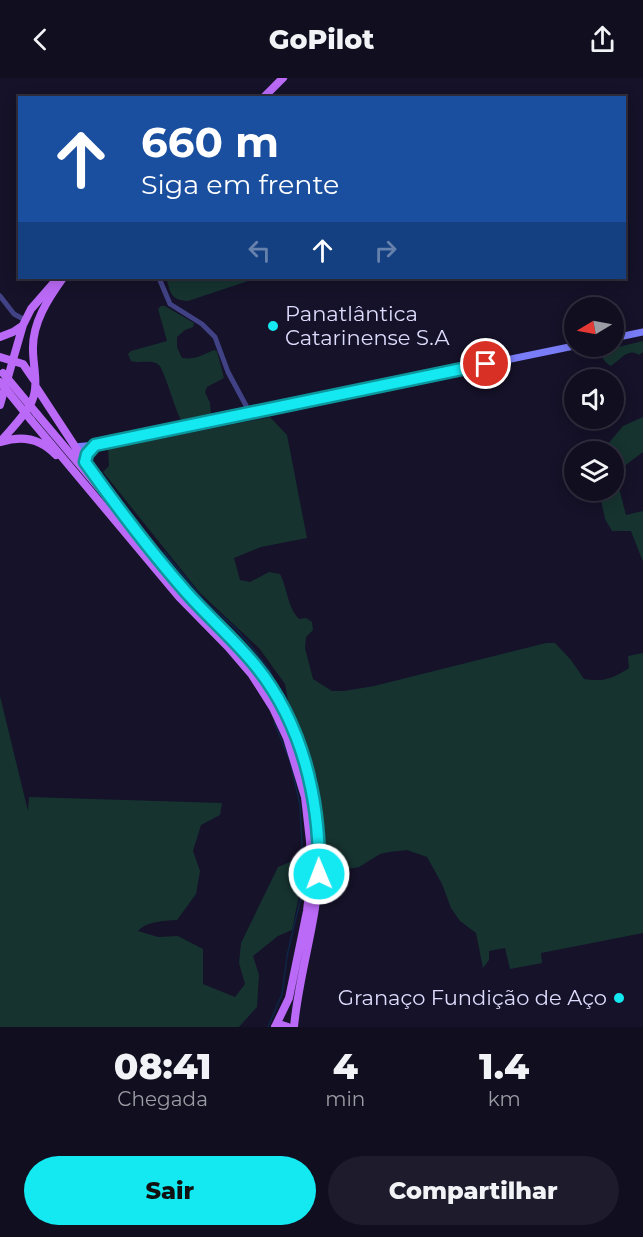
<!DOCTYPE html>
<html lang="pt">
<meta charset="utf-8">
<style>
:root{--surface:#100e1f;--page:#1e1c2c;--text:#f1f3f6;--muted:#9c9ca4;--line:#302e3d;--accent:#14e8f1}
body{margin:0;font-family:Montserrat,sans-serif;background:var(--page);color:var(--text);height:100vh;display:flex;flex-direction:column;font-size:22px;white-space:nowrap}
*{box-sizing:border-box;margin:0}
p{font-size:20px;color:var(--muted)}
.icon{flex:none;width:33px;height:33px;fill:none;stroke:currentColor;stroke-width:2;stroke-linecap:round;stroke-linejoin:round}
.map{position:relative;height:949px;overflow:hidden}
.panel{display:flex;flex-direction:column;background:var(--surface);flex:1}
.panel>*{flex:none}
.top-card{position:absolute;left:18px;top:18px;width:608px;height:183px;border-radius:0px;box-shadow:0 3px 15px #0003,0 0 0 2px var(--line);background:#1a4fa0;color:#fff;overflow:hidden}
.needle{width:39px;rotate:260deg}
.controls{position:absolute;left:564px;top:219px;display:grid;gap:12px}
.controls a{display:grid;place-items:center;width:60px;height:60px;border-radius:50%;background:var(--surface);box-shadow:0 3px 15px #0003,0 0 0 2px var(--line);font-size:30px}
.pin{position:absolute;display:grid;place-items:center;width:51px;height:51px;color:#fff;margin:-26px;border:3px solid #fff;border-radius:50%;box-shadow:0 2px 6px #0007}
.me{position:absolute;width:66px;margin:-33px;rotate:359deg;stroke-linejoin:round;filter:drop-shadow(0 0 4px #0008)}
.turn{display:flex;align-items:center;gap:21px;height:126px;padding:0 24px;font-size:27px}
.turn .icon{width:78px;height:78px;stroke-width:2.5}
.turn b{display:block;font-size:42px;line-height:51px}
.lanes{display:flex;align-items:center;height:57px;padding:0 24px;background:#0003;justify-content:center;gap:30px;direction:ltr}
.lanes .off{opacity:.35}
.eta{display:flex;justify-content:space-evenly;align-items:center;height:102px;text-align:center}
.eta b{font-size:36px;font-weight:800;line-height:42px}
.button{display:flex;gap:12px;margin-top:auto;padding:12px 24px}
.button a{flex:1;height:69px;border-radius:36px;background:var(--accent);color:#111;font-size:24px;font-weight:800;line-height:69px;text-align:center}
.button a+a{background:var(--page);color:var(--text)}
header{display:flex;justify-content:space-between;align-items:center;height:78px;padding:0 24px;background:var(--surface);font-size:27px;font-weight:800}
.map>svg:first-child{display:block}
.green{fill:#163330}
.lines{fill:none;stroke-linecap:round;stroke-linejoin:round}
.stream{stroke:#0e2646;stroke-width:1.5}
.street{stroke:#404285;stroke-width:5}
.secondary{stroke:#797df7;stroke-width:7}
.primary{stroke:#ba6af6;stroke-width:8}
.primary-bridge{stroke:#ba6af6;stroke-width:8}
.route-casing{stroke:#0d979d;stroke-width:15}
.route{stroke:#14e8f1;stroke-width:10}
.poi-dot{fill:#14e8f1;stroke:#151229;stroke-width:2}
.labels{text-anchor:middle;stroke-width:6;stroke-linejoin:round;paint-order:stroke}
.poi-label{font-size:21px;fill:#dedcfd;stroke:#151229;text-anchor:start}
</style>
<header><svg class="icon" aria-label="back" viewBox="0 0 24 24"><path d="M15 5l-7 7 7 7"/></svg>GoPilot<svg class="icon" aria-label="share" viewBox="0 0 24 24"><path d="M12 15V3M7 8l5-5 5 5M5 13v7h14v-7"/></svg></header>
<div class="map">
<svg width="643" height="949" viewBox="0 0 643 949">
<rect width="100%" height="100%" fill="#151229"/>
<path class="green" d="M 166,200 L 265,200 L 248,203 L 188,223 C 170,222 171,215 166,200 Z
M 161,228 L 165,228 L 194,245 L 193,249 L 185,252 L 177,259 L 177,269 L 182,280 C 194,282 203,277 214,272 L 217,273 L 224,300 L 207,309 L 205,314 L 210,325 L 211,336 L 181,342 C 175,331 164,292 159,287 C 151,281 140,286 131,283 L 128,276 L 131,273 L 167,263 L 158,231 Z
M 643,263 L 643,274 L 639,277 C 628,269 620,282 611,288 C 604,284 602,281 602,273 Z
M 270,339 L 287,357 L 307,460 L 261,469 L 234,480 L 240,502 L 250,504 L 269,494 L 280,496 C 288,512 287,528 299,541 L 306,540 L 312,544 L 313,552 L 306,559 L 305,570 L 313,601 L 332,613 L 344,613 L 374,608 L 546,565 L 555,565 L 571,582 L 584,601 C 603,604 612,601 629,590 L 628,578 L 643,575 L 643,855 L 541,875 L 542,885 L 510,891 L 505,870 L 489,873 L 489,882 L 483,890 L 476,855 L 460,843 L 451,830 L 442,806 L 427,779 L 407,772 L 389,774 L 380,776 L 359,789 L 338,793 L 325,799 L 324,797 L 325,754 L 317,700 L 305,664 L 290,634 L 285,606 L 259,570 L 200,515 L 103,394 L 109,388 L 108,371 Z
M 643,339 L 643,374 L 615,395 L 626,437 L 643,433 L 643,484 L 631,453 L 612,453 L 605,441 L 599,413 L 614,412 L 614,374 L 602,373 L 623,348 Z
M 0,618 L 28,733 L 29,719 L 222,725 L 220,737 L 201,747 L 193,773 L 200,793 L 196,816 L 177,842 C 164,843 147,843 138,853 L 158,859 L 178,858 L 203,871 L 203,906 L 235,919 L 245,906 L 239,885 L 241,865 L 278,789 L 290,784 L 301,807 L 292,852 L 278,858 L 253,878 L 259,897 L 257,929 L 239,949 L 0,949 Z"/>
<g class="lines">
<path class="stream" d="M 164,474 L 204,522 L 235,550 L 251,568 L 269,591 L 285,623
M 268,949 L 282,916 L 287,878 L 304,806 L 300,727 L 290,683 L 274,644"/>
<path class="street" d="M 159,200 L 170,226 L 202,246 L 215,259 L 228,294 L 250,335
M 0,218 L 14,236 L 25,242"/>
<path class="secondary" d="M 614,260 L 643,254
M 75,369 L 95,367 L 574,268
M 85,384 L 87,376 L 95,367"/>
<path class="primary" d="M 263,20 L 283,0
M 0,259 L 13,254 L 22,248
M 0,279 L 23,286 L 34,302
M 36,309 L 95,399
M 0,327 L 23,247 L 31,231 L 58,200
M 37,336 C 86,395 135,453 184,511 C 202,533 224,552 243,573 C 295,632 318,705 319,783 C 319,839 299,893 294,949
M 31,342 L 179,519 L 228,569 L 252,597 L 273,630 L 287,660 L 305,719 L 310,763 L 311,798 L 307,833 L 289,920 L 275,949
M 0,364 C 11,351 25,338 32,323 C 39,307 33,288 33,272 C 32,245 48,221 63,200
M 1,364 C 22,357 41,361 56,377
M 275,949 L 282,947 L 288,949"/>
<path class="primary-bridge" d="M 3,295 L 37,336
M 0,304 L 31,342"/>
</g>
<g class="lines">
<g class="route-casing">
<path id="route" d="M 319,796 C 320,722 303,646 255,587 C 234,561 208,539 186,514 C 150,473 117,429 85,384 L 87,376 L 95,367 L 486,286"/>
</g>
<use href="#route" class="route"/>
</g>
<g class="poi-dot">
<circle cx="273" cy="248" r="6"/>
<circle cx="619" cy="920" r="6"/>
</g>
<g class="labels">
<g class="poi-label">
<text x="285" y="243">Panatlântica<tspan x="285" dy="24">Catarinense S.A</tspan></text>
<text x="607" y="927" text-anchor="end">Granaço Fundição de Aço</text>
</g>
</g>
</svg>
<div class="controls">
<a><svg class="needle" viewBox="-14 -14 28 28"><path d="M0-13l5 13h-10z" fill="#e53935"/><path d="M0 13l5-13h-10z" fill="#9c9ca4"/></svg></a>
<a><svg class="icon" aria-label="sound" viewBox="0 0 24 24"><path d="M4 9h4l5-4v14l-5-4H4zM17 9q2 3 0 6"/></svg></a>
<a><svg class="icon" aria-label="layers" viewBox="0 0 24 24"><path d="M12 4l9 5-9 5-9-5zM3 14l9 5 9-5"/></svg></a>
</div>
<div class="pin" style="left:486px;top:286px;background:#d93025"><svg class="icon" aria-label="arrive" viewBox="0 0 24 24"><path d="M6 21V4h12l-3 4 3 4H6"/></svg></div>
<svg class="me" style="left:319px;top:796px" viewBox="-20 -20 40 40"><circle r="17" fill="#14e8f1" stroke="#fff" stroke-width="3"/><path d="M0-11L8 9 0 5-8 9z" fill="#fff"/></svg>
<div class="top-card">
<div class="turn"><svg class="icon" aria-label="ahead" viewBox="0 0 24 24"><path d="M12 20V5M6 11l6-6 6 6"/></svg><div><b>660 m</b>Siga em frente</div></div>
<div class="lanes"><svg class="icon off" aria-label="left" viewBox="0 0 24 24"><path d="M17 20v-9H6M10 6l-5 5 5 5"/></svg><svg class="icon" aria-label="ahead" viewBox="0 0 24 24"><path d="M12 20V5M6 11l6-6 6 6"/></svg><svg class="icon off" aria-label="right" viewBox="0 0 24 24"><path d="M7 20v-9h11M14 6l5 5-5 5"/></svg></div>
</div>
</div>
<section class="panel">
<div class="eta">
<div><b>08:41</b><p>Chegada</p></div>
<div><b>4</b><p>min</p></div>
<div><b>1.4</b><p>km</p></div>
</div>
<div class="button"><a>Sair</a><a>Compartilhar</a></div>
</section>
